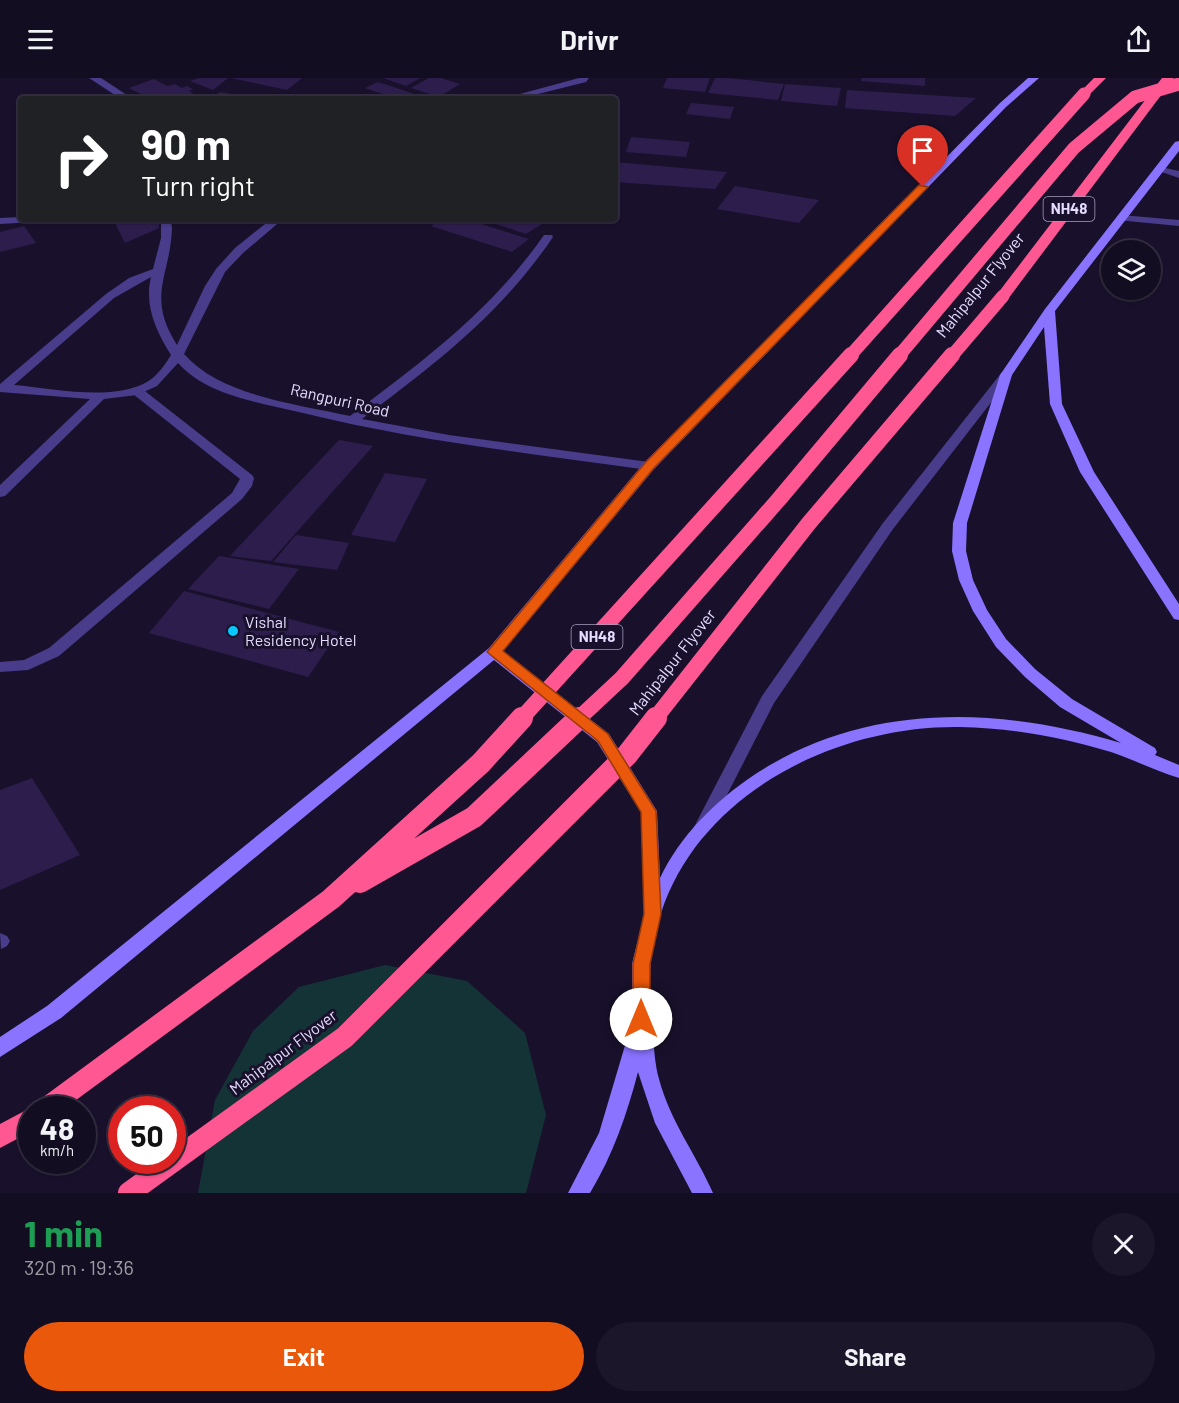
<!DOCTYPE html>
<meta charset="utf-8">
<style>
:root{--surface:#130d21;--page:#1c162a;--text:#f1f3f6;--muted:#9d9ca5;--line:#322d3f;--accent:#ea580c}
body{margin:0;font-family:Barlow,sans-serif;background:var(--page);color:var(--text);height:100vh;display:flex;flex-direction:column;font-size:22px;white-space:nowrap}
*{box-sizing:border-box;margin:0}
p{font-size:20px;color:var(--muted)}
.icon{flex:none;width:33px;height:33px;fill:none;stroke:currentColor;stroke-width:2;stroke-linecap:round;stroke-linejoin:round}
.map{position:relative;height:1115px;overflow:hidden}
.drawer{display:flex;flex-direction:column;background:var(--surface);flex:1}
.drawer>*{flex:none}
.hud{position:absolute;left:18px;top:18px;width:600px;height:126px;border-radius:6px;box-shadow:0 2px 4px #0004,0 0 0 2px var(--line);background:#202124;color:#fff;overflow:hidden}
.tools{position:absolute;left:1101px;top:162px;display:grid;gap:12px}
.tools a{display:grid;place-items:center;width:60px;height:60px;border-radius:50%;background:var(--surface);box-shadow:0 2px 4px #0004,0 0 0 2px var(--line);font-size:30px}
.speed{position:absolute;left:18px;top:1018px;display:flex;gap:12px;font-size:30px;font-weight:700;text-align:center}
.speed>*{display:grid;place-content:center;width:78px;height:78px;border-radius:50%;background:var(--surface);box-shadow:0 2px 4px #0004,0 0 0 2px var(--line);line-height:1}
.speed small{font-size:15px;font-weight:400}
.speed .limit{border:9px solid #d22;background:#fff;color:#111}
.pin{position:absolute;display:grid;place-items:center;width:51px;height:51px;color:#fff;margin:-62px -26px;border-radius:50% 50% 50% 0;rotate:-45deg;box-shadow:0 0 6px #0007}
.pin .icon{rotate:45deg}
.me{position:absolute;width:66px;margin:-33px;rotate:0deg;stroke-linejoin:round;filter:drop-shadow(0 0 4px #0008)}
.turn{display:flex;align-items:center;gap:21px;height:126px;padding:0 24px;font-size:27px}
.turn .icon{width:78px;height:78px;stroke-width:2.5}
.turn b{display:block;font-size:42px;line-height:51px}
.round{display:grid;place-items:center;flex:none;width:63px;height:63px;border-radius:32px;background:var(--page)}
.overview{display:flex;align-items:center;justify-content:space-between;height:102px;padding:0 24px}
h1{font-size:36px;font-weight:700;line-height:45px;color:#1e9e55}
.action{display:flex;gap:12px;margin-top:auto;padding:12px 24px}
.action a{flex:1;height:69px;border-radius:36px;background:var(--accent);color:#fff;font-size:24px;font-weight:700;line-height:69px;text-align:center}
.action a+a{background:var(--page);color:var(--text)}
header{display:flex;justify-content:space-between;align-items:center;height:78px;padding:0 24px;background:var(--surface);font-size:27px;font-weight:700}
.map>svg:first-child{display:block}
.green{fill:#143336}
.building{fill:#2d1d4d}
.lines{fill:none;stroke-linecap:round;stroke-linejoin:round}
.lane{fill:#493c8b;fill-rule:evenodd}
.street{fill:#493c8b;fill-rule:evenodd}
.secondary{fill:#8973ff;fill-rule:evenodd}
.highway{fill:#ff5792;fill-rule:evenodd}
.highway-bridge-far2{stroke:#ff5792;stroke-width:13}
.highway-bridge-far1{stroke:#ff5792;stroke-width:16}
.highway-bridge{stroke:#ff5792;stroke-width:22}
.route{fill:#ea580c;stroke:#983908;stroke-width:1.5}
.poi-dot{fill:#08c7ff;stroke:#19112c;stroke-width:2}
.labels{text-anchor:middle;stroke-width:6;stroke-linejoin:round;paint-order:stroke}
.shield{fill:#19112c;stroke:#a89fc0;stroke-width:1.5}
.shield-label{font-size:15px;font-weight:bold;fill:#e5dcff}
.street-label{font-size:16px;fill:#e5dcff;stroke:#19112c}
.poi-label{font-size:16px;fill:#e5dcff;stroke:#19112c;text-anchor:start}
</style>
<header><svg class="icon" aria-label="menu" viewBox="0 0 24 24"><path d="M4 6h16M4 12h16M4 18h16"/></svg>Drivr<svg class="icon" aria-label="share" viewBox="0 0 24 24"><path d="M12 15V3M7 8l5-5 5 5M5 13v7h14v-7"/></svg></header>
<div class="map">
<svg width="1179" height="1115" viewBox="0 0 1179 1115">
<rect width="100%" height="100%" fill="#19112c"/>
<path class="green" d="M 385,887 L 467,903 L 525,955 L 546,1037 L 526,1115 L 198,1115 L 215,1022 L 253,953 L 299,909 Z"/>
<path class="building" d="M 199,0 L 228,0 L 213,12 L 190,3 Z
M 231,0 L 302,0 L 287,12 Z
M 383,0 L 420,0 L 406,8 Z
M 429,0 L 441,0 L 460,6 L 439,19 L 411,10 Z
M 667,0 L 710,0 L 705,14 L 663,10 Z
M 715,0 L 728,0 L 784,6 L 778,22 L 708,15 Z
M 862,0 L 925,0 L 925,8 L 861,3 Z
M 154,1 L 167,8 L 175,6 L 182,10 L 187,8 L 193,11 L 189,13 L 200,21 L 150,21 L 129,10 Z
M 378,4 L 427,20 L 397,21 L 365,10 Z
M 785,6 L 841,10 L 837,28 L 781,23 Z
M 847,12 L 976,20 L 955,38 L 845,30 Z
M 220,14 L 238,17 L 234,21 L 211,21 Z
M 691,25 L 734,29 L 730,41 L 686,36 Z
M 631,59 L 690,64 L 686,79 L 626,74 Z
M 615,84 L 727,94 L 715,111 L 615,104 Z
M 735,108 L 819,122 L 799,145 L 717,131 Z
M 113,141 L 158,141 L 159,150 L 125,165 Z
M 441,141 L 465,141 L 529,161 L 512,174 L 431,148 Z
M 481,141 L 537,141 L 545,144 L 526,156 Z
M 24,148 L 36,165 L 0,174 L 0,154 Z
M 339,362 L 373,368 L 271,483 L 230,478 Z
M 385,395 L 427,401 L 395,464 L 351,457 Z
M 296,457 L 349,465 L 337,492 L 273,484 Z
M 219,478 L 299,491 L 269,531 L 188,511 Z
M 184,513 L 339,554 L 308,599 L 149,555 Z
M 32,700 L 80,777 L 0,812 L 0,712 Z"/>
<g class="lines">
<path class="lane" d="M 1156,88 L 1179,93 L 1179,100 L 1156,92 Z
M 1121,137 L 1179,142 L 1179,148 L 1117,142 L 1117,138 Z
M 1006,293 L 1012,297 L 1010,300 L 893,451 L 774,625 L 708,754 L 702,756 L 696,754 L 694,749 L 762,618 L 883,445 L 1002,294 Z
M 137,309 L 141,310 L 252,397 L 254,400 L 252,408 L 242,421 L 59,578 L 28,592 L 0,594 L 0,584 L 24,582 L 49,570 L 232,415 L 240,401 L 133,316 L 131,313 L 133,310 Z
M 0,855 L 7,858 L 10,863 L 7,868 L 1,871 Z"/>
<path class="street" d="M 89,0 L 101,0 L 133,21 L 121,21 Z
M 579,0 L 589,0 L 586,4 L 518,21 L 502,21 Z
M 21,139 L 21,141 L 38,141 L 33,144 L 0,146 L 0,140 Z
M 161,141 L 171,141 L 172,151 C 170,199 146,218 177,267 L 205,208 L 216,191 L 235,170 L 271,141 L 283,141 L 243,175 L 225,194 L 184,276 C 221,318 296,326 350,338 C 423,283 491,233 544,157 L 552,157 L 553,159 C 500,237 436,285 362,341 L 449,357 L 649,384 L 656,388 L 649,392 C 533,376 417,363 303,335 C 260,324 209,319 178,285 L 157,308 L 137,317 L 104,321 L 5,418 L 0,419 L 0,407 L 90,321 L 0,314 L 0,306 L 106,216 L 129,200 L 153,191 L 161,160 ZM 151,199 C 144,227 156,253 171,277 C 165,287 157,298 147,304 C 112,324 52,310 14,307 L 114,220 Z"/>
<path class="secondary" d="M 1028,0 L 1039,0 L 1006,29 L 654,391 L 503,573 L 609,656 L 657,733 L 660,800 C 680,758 715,723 754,697 C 865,624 998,628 1121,665 L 1060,629 L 1025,599 L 996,569 L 973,533 L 959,502 L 952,473 L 953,445 L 1000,297 L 1045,231 L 1175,64 L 1179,63 L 1179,73 L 1055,233 L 1062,326 L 1094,394 L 1179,526 L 1179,542 L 1174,541 L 1080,394 L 1050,326 L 1044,249 L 1012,297 L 967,445 L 966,473 L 973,502 L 987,532 L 1006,561 L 1035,591 L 1072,621 L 1155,670 L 1157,674 L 1155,677 L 1179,687 L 1179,700 C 1156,693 1134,682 1111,674 C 1063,659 1012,650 960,649 C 839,647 701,713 661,835 C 648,875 648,916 653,956 C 654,971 655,987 659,1001 C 670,1043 696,1076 713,1115 L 692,1115 L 655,1045 L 638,994 C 627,1036 613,1077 590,1115 L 568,1115 L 599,1055 L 632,944 L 632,886 L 645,833 L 641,734 L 597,664 L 494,582 L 61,940 L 0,979 L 0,959 L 47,928 L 489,570 L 644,385 L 1000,25 Z"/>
<path class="highway" d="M 1094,0 L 1106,0 L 1088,18 L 1080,18 L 1080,14 Z
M 1162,0 L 1174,0 L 1008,221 L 998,221 L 996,218 L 998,215 Z
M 32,1029 L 40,1032 L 32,1032 L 32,1053 L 0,1070 L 0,1046 Z"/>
<path class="highway-bridge-far2" d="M 849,279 L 1084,16
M 898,279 L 1074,70 L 1135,19 L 1179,6
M 951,279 L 1003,218"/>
<path class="highway-bridge-far1" d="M 520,642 L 851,277
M 577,642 L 622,600 L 780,420 L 900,277
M 654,642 L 809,445 L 952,277"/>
<path class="highway-bridge" d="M 360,804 L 474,739 L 579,640
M 44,1032 L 331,821 L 481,685 L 522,640
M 129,1115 L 345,959 L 627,677 L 656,640"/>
</g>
<path class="route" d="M 919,107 L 928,109 L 653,391 L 503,573 L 608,656 L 656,733 L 661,836 L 650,886 L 650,941 L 647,946 L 641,948 L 635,946 L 633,941 L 633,886 L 644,836 L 641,734 L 598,663 L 487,574 L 645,385 Z"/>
<circle class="poi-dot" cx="233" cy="553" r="6"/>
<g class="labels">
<g class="shield">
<rect x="1043.5" y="119" width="51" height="24" rx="4.5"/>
<rect x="571.5" y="547" width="51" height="24" rx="4.5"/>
</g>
<g class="shield-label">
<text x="1069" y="136">NH48</text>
<text x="597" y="564">NH48</text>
</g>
<g class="street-label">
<text transform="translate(980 207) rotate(-51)" y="6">Mahipalpur Flyover</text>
<text transform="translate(340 322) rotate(13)" y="6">Rangpuri Road</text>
<text transform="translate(672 584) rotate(-52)" y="6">Mahipalpur Flyover</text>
<text transform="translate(283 974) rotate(-37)" y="6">Mahipalpur Flyover</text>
</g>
<g class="poi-label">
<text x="245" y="550">Vishal<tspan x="245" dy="18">Residency Hotel</tspan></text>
</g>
</g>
</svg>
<div class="tools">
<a><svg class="icon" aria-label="layers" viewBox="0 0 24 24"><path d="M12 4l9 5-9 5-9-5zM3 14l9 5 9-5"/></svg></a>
</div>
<div class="speed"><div>48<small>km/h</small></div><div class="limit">50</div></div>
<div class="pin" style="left:923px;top:109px;background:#d93025"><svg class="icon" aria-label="arrive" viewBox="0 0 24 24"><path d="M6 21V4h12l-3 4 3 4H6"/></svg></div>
<svg class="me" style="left:641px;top:941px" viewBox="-20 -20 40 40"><circle r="19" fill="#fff"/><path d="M0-13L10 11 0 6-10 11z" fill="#ea580c"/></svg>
<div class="hud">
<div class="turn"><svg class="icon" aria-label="right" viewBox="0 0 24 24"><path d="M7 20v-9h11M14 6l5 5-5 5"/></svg><div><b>90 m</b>Turn right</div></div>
</div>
</div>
<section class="drawer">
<div class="overview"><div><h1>1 min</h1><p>320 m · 19:36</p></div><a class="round"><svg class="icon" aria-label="close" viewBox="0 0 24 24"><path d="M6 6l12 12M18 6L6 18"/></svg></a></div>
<div class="action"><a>Exit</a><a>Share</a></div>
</section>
